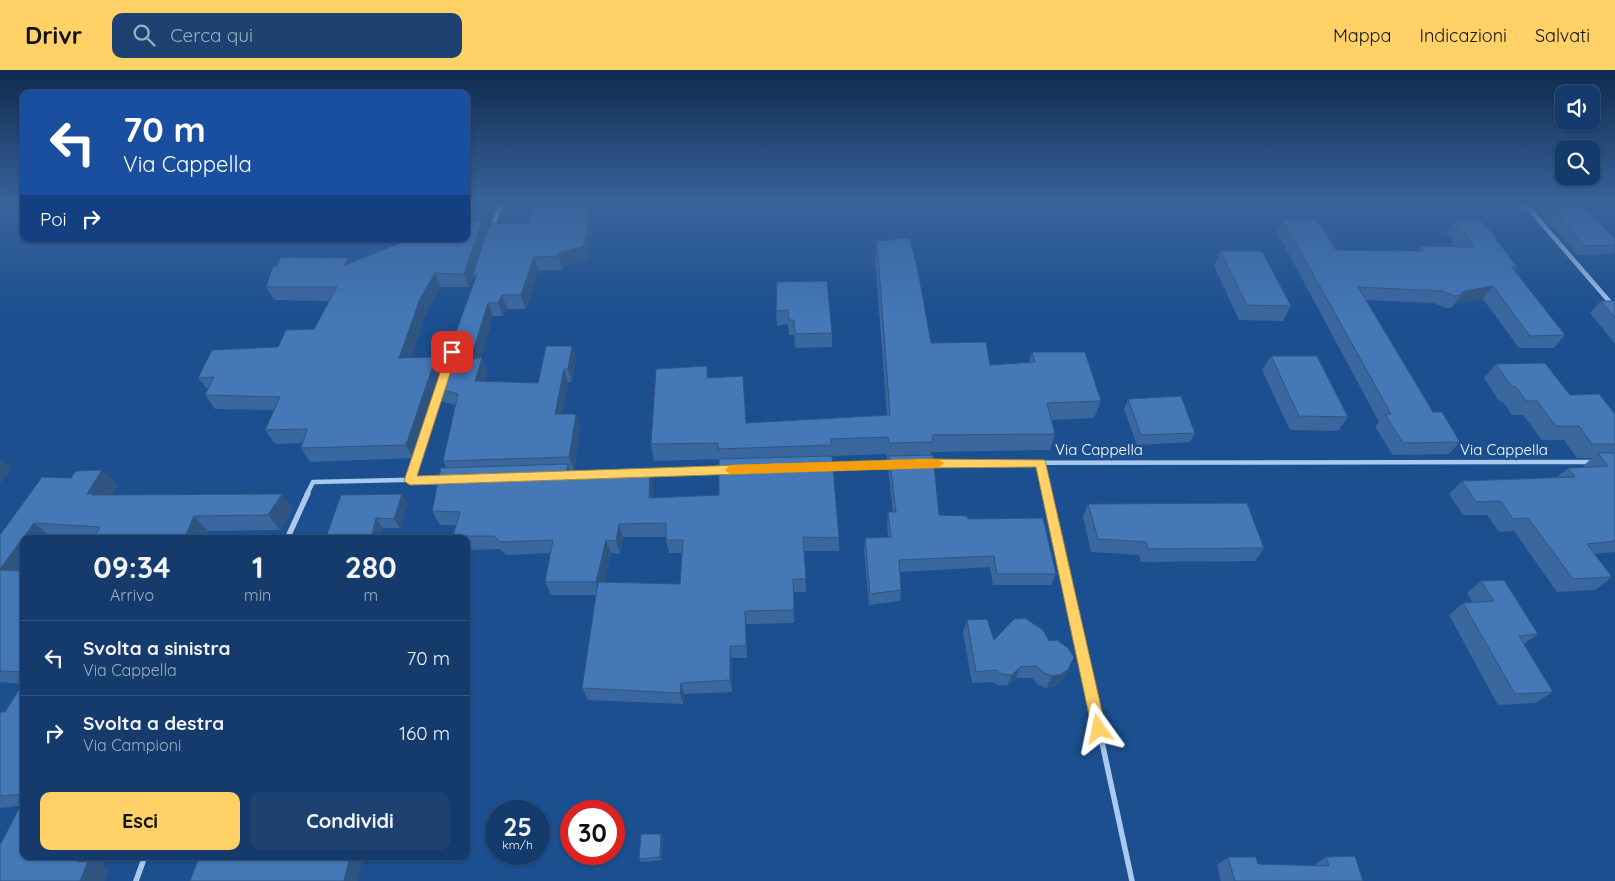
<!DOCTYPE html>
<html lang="it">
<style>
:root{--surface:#143b6b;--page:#1d4271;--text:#f1f3f6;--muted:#9dadc1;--line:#33557e;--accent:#ffd166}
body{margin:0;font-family:Quicksand,sans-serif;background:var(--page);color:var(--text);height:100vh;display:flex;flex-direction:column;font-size:19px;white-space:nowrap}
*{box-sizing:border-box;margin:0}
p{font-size:16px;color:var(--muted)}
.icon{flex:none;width:28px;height:28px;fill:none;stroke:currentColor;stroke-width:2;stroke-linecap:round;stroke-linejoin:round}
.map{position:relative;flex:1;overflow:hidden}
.side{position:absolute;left:20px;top:465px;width:450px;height:325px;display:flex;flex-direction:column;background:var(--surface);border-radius:10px;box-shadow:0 1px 4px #0004,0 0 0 1px var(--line)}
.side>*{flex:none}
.top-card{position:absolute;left:20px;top:20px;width:450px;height:152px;border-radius:10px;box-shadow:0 1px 4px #0004,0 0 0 1px var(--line);background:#1a4fa0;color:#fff;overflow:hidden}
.buttons{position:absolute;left:1555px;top:15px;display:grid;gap:10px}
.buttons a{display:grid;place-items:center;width:45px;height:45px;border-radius:10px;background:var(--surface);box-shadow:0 1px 4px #0004,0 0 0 1px var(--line);font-size:25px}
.speed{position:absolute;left:485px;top:730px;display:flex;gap:10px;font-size:25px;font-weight:700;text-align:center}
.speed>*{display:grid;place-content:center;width:65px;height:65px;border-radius:50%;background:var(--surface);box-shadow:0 1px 4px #0004,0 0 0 1px var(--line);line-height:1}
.speed small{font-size:12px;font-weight:400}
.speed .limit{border:8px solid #d22;background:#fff;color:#111}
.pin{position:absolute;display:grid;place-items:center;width:42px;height:42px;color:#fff;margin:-21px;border-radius:10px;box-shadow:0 2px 8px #0006}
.me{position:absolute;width:55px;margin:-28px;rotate:348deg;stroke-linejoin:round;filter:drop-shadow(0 0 4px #0008)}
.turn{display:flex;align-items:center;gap:18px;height:105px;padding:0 20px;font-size:22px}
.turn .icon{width:65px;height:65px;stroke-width:2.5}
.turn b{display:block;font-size:35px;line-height:42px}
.then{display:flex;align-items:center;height:48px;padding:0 20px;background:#0003;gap:10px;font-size:19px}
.eta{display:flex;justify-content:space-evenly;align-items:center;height:85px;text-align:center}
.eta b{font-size:30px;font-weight:700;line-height:35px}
.primary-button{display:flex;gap:10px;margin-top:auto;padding:10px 20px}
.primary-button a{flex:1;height:58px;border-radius:10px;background:var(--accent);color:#111;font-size:20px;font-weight:700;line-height:58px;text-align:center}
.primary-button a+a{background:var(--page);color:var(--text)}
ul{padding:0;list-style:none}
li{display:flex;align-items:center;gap:15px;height:75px;padding:0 20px;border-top:1px solid var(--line)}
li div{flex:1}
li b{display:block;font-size:19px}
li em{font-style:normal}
header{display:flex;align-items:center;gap:30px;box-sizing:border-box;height:70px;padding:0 25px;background:var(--accent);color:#111}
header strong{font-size:24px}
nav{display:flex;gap:28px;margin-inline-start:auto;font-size:18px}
.search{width:350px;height:45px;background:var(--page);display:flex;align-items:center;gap:12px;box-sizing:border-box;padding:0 18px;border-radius:10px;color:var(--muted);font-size:19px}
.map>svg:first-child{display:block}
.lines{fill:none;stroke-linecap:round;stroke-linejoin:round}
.minor-far1{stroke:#a9c9ee;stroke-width:4.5}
.minor{stroke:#a9c9ee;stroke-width:5.5}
.wall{fill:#3a679d;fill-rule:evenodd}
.shaded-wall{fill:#305480}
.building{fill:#4478b7;stroke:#305480}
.route{fill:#ffd166;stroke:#a68842}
.slow{fill:#f59e0b}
.labels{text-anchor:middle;stroke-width:4.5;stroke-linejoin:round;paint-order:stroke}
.street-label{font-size:15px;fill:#fff;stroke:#1b4f8f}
</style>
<header>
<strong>Drivr</strong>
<div class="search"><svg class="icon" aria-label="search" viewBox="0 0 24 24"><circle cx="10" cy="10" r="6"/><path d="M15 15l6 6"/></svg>Cerca qui</div>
<nav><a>Mappa</a><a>Indicazioni</a><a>Salvati</a></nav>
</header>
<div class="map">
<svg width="1615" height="811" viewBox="0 0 1615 811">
<rect width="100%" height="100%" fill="#1b4f8f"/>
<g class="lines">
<path class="minor-far1" d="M 1525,134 L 1615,238
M 492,159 L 501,134
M 928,393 L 1592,392
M 1041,393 L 1048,424
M 828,396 L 895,394
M 643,403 L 725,400
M 410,411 L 421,377
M 307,424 L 313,412 L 445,409"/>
<path class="minor" d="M 1048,423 L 1132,811
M 287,469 L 308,423
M 136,811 L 145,786"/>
</g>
<path class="wall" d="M 533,134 L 593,134 L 595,145 L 587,190 L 564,196 L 562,200 L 538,200 L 526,239 L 507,239 L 503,246 L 493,246 L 481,288 L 487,301 L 485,311 L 538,313 L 576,289 L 572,312 L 568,312 L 562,344 L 580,357 L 574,400 L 570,400 L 572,405 L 653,416 L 653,428 L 719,425 L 720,389 L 654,391 L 651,374 L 707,296 L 708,308 L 744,324 L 746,353 L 887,345 L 875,188 L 877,171 L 931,273 L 990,295 L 1029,292 L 1032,282 L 1101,331 L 1094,348 L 1052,350 L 1055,364 L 1050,380 L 931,382 L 930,385 L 939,445 L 968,449 L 1056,504 L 1051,515 L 993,515 L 990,497 L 900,502 L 901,520 L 900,531 L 869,535 L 864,480 L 865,468 L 888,467 L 887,454 L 888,442 L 893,442 L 888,398 L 889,390 L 887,390 L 886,384 L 831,386 L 839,468 L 839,481 L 804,481 L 806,522 L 793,522 L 794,553 L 746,554 L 747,588 L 732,588 L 732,622 L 684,624 L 683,634 L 588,630 L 582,618 L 596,525 L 551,525 L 545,512 L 551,483 L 506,485 L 500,479 L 466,480 L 466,469 L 454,469 L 453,466 L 456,455 L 440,455 L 432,441 L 447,398 L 443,391 L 455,335 L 441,331 L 422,388 L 417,377 L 413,388 L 310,392 L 301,378 L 303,373 L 275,374 L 265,360 L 274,340 L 215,339 L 205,325 L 208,320 L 198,308 L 278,277 L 314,259 L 329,231 L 274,230 L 266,217 L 277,196 L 348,188 L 350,193 L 450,173 L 482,151 L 486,164 L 528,153 ZM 473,205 L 475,210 L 447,287 L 441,298 L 411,288 L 426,243 L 440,217 L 469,217 ZM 623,467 L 666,467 L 666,470 L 669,483 L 682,483 L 680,514 L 604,512 L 611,483 L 620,484 Z
M 1536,134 L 1581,134 L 1615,169 L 1615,182 L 1613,184 L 1577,185 L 1539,141 L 1540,138 Z
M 1283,150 L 1336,180 L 1417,181 L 1421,176 L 1456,177 L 1446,163 L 1455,150 L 1517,197 L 1514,200 L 1565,265 L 1554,278 L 1519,278 L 1483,229 L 1455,234 L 1451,238 L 1446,238 L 1433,233 L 1366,230 L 1433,342 L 1460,372 L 1449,384 L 1393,385 L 1375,357 L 1379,352 L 1277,162 Z
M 1220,181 L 1291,236 L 1283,251 L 1239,250 L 1214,196 Z
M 777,212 L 832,263 L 832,277 L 795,278 L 794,265 L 789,265 L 788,254 L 777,256 L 776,241 Z
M 1601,231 L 1615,231 L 1615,274 L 1590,243 Z
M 1271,286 L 1348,347 L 1338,361 L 1290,360 L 1262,300 Z
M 1496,294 L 1615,344 L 1615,482 L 1594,484 L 1612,507 L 1595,520 L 1557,522 L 1514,461 L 1499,462 L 1487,445 L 1463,445 L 1449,424 L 1462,411 L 1557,407 L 1568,398 L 1584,397 L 1583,396 L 1592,388 L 1577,388 L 1564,370 L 1542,370 L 1523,345 L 1512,345 L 1503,332 L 1499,331 L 1484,308 Z
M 1128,329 L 1195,363 L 1190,372 L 1137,375 L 1124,339 Z
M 118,415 L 112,425 L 282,424 L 293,439 L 280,460 L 208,461 L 205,469 L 71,469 L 51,467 L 50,469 L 24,469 L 24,786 L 106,786 L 102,797 L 109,800 L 104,811 L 0,811 L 20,736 L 0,738 L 0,642 L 5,642 L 23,614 L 0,612 L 0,465 Z
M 408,434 L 400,458 L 383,458 L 379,469 L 327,469 L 326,467 Z
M 1088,434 L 1264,478 L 1255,491 L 1141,492 L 1139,485 L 1091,482 L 1083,447 Z
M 1481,511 L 1538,564 L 1524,574 L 1553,622 L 1535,633 L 1498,635 L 1449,545 L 1463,533 L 1472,532 L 1467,523 Z
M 967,550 L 994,570 L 1062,612 L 1055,616 L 1046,618 L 1038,615 L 1032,608 L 1016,608 L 1007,616 L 997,615 L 993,612 L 972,613 L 963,562 Z
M 661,764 L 663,767 L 662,790 L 641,792 L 639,789 Z
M 1228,787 L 1258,794 L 1313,796 L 1326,787 L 1363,811 L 1221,811 L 1217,795 Z"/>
<path class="shaded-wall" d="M 592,134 L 593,134 L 595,145 L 587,190 L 564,196 L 562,200 L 559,186 L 560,182 Z
M 482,151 L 487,165 L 473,204 L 473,205 L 469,217 L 464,204 Z
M 534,187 L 538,200 L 526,239 L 521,225 Z
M 348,188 L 355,202 L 345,195 Z
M 435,203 L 440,217 L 426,243 L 406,302 L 399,288 L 420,229 Z
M 1493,216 L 1483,229 L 1455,234 L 1451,238 L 1464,221 Z
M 502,225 L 507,239 L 503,246 L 498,233 Z
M 488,233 L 493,246 L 477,301 L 471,288 Z
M 572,276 L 576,289 L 572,312 L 568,299 Z
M 436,287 L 442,301 L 434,318 L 441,331 L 422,388 L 417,377 L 413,388 L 406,375 Z
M 482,288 L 487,301 L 481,324 L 475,311 Z
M 564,299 L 568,312 L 560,357 L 555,344 Z
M 576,344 L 580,357 L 574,400 L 569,387 Z
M 1,389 L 12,398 L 0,414 L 0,390 Z
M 568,394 L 573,408 L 566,405 Z
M 102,400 L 118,415 L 105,435 L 87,424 Z
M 650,402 L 653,416 L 652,442 L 649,428 Z
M 282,424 L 293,439 L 280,460 L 268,445 Z
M 402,424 L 408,434 L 400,458 L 394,449 Z
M 194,446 L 208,461 L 205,469 L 184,469 Z
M 376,448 L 383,458 L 379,469 L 374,469 L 372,465 Z
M 34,453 L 51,467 L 50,469 L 24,469 L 24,506 L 0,501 L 0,499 Z
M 619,454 L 623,467 L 620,484 L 616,471 Z
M 606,470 L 611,483 L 601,525 L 596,512 Z
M 745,541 L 746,554 L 747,588 L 746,576 Z
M 730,576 L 732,588 L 732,622 L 730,610 Z
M 1020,597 L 1016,608 L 1007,616 L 1012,605 Z
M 1068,600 L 1062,612 L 1055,616 L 1046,618 L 1052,606 Z
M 681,613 L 684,624 L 683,634 L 680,623 Z
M 661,764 L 663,767 L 662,790 L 660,787 Z
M 81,786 L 106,786 L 102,797 L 109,800 L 104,811 L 80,811 L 79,792 Z
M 350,786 L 361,786 L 363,788 L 358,811 L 344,811 Z"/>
<path class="building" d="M 533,134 L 592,134 L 583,177 L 560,182 L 559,186 L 534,187 L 521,225 L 502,225 L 498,233 L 488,233 L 471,288 L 482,288 L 475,311 L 538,313 L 546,276 L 572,276 L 568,299 L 564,299 L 555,344 L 576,344 L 569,387 L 443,391 L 458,324 L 434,318 L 415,375 L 445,287 L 447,287 L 477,204 L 473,204 L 490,153 L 528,153 Z
M 1547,134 L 1581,134 L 1615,169 L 1615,175 L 1585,176 Z
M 1283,150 L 1317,150 L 1336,180 L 1424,181 L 1421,176 L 1474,177 L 1455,150 L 1478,150 L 1485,154 L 1517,197 L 1511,196 L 1565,265 L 1530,266 L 1493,216 L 1464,221 L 1461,225 L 1455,226 L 1442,221 L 1358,217 L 1433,342 L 1442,342 L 1460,372 L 1403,373 L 1385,344 L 1391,344 Z
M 466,151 L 482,151 L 464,204 L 435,203 L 420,229 L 399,288 L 436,287 L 406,375 L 301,378 L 307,359 L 265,360 L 280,327 L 205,325 L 214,307 L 198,308 L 212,280 L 278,277 L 286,260 L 314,259 L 337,217 L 266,217 L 273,196 L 277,196 L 281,187 L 348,188 L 345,195 L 410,169 L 445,169 L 450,173 L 452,169 L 466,169 Z
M 910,168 L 919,206 L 931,273 L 986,272 L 990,295 L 1035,292 L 1032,282 L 1085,282 L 1101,331 L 1047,333 L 1055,364 L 932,365 L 933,372 L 889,373 L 888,367 L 831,369 L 831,375 L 718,379 L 718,373 L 651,374 L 656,299 L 707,296 L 707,308 L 743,306 L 746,353 L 890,345 L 877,171 Z
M 1220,181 L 1262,181 L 1291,236 L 1247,235 Z
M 827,211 L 832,263 L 795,264 L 794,250 L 789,250 L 788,240 L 776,241 L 777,212 Z
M 1601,231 L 1615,231 L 1615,248 Z
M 1271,286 L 1317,286 L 1348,347 L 1299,346 Z
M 1545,293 L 1570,325 L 1599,324 L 1615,344 L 1615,374 L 1592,374 L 1579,356 L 1556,356 L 1537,331 L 1526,331 L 1516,317 L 1512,317 L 1496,294 Z
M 1181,326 L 1195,363 L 1141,365 L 1128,329 Z
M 1598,383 L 1615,383 L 1615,471 L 1587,474 L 1612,507 L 1573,509 L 1528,448 L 1513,449 L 1501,431 L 1476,432 L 1462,411 L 1575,407 L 1568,398 L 1608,396 Z
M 933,385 L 939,445 L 967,446 L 968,449 L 1043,448 L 1056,504 L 997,504 L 994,486 L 899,490 L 901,520 L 870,524 L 865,468 L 891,467 L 888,442 L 896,442 L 889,386 Z
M 832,386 L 839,468 L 803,467 L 806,509 L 793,509 L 794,540 L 745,541 L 746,576 L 730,576 L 730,610 L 681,613 L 680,623 L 582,618 L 598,512 L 680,514 L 683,470 L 666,470 L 666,453 L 619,454 L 616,471 L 606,470 L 596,512 L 545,512 L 553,470 L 500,472 L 494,466 L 453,466 L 460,442 L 432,441 L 441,398 L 568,394 L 566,405 L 650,402 L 649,428 L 719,425 L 719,389 Z
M 102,400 L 87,424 L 93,423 L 92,425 L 282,424 L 268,445 L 194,446 L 184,469 L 93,469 L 100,457 L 34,453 L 0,499 L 0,465 L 42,407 L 71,408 L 76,401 Z
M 402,424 L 394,449 L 376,448 L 372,465 L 326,467 L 341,425 Z
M 1247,433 L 1264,478 L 1148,479 L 1146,472 L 1098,469 L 1088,434 Z
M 0,500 L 24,501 L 24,602 L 0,601 Z
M 1504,510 L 1538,564 L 1519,566 L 1553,622 L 1515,624 L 1463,533 L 1494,531 L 1481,511 Z
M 1025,548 L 1043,560 L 1049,571 L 1057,570 L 1068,578 L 1074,587 L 1068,600 L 1061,604 L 1052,606 L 1044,603 L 1037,596 L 1020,597 L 1012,605 L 1001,604 L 997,600 L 976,602 L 967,550 L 987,549 L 994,570 L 1014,549 Z
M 24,612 L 24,724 L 0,726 L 0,642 L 5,642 Z
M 24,729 L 24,786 L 81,786 L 79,792 L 88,791 L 80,811 L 0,811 L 0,775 Z
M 641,764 L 661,764 L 660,787 L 639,789 Z
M 250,786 L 350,786 L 344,811 L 190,811 L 198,790 Z
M 1355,786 L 1363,811 L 1235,811 L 1228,787 L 1256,787 L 1258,794 L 1329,796 L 1326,787 Z"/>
<linearGradient id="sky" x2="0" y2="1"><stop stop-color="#0f2b4f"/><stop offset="0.54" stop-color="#39639b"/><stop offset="1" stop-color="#39639b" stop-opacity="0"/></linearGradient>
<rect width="1615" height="247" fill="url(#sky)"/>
<path class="route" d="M 452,278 L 457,282 L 417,406 L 921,389 L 1045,390 L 1106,659 L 1104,664 L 1099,666 L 1094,664 L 1092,659 L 1036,397 L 921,398 L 410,415 L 404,411 L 447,282 Z"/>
<path class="slow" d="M 938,389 L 944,393 L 938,398 L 730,404 L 725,400 L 730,395 Z"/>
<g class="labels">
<g class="street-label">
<text x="1099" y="385">Via Cappella</text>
<text x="1504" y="385">Via Cappella</text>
</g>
</g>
</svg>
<div class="buttons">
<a><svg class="icon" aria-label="sound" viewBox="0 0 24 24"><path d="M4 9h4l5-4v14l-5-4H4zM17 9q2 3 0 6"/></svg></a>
<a><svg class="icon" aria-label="search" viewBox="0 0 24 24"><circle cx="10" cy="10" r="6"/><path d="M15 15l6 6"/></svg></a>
</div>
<div class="speed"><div>25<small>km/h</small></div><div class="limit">30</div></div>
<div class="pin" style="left:452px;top:282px;background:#d93025"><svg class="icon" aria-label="arrive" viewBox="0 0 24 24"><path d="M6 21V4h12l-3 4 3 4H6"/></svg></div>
<svg class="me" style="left:1099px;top:659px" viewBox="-20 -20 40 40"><path d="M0-17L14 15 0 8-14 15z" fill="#ffd166" stroke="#fff" stroke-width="4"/></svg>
<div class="top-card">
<div class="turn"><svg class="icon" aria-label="left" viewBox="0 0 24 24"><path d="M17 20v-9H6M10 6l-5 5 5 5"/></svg><div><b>70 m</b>Via Cappella</div></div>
<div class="then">Poi<svg class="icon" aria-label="right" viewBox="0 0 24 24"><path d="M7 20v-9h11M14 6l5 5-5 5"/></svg></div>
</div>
<section class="side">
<div class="eta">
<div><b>09:34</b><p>Arrivo</p></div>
<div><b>1</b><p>min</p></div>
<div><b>280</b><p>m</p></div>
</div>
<ul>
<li><svg class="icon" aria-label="left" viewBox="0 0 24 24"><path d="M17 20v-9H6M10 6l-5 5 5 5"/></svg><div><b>Svolta a sinistra</b><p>Via Cappella</p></div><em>70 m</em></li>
<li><svg class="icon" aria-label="right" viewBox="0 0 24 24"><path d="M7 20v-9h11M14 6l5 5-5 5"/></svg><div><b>Svolta a destra</b><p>Via Campioni</p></div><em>160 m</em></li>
</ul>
<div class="primary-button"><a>Esci</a><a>Condividi</a></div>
</section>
</div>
